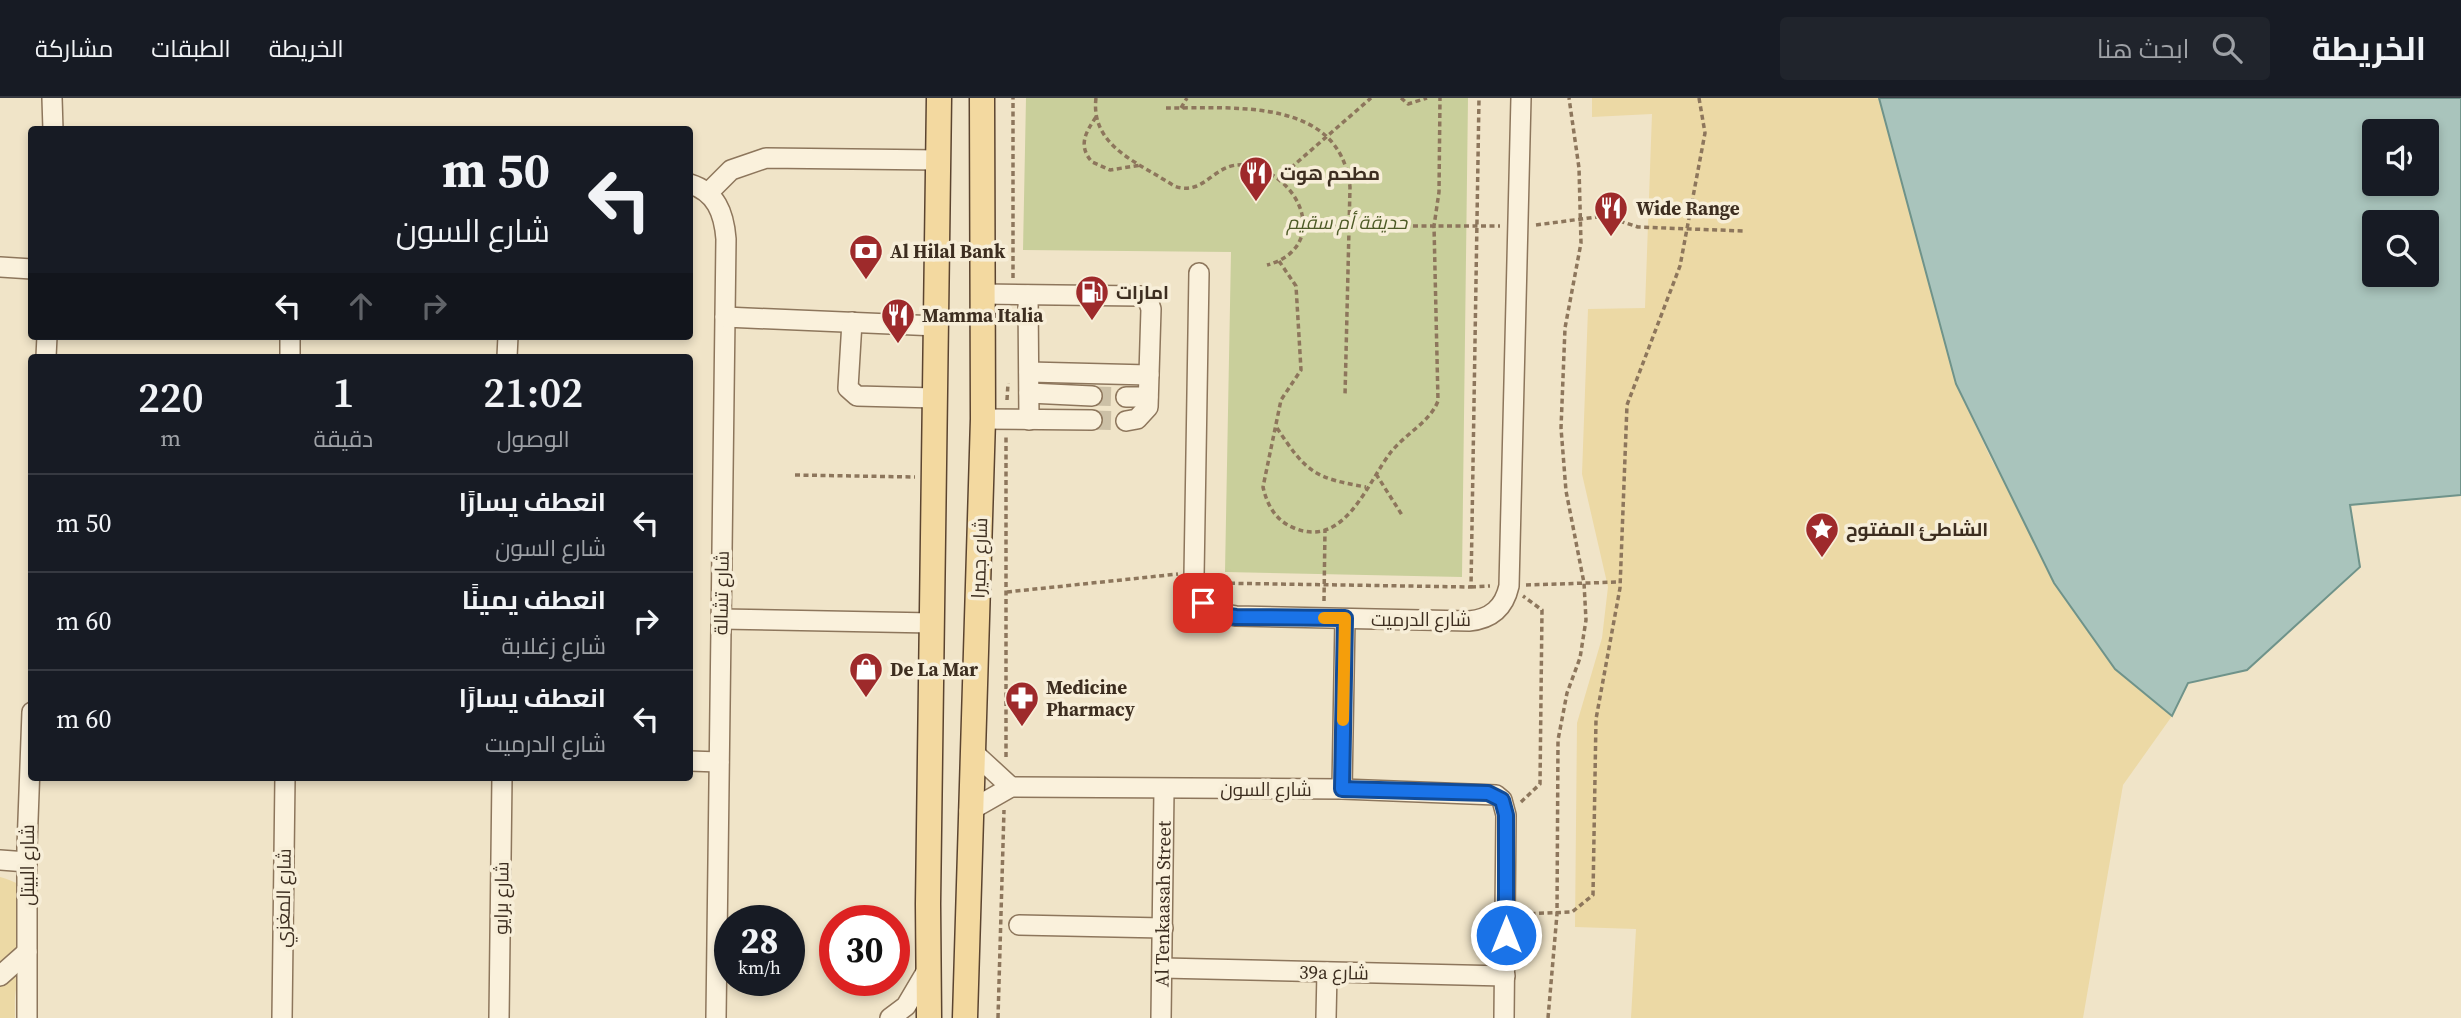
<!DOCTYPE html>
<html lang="ar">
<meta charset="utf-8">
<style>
:root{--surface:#171b24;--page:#20242c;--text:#f1f3f6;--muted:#9ea1a6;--line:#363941}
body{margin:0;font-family:"Source Serif 4",Cairo,serif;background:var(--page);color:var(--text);direction:rtl;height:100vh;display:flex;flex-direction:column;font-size:26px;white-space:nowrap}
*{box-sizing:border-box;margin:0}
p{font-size:23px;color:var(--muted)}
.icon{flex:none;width:38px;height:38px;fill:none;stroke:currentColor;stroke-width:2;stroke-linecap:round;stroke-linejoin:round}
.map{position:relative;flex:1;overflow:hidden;direction:ltr}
.details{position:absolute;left:28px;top:256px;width:665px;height:427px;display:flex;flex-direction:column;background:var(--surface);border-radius:7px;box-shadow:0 4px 10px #0003;direction:rtl}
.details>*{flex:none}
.banner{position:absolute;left:28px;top:28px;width:665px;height:214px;border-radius:7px;box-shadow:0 4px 10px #0003;direction:rtl;background:#171b24;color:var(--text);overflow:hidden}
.buttons{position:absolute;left:2362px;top:21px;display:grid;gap:14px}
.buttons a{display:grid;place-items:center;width:77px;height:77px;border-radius:7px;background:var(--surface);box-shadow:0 4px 10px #0003;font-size:35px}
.speed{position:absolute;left:714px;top:807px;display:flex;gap:14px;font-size:35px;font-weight:700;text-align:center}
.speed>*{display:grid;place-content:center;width:91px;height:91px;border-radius:50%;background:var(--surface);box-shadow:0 4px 10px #0003;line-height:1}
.speed small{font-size:18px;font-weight:400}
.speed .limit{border:10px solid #d22;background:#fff;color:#111}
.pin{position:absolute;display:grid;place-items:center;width:60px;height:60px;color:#fff;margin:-30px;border-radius:14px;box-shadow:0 4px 10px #0006}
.me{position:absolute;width:77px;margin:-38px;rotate:0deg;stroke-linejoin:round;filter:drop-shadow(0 0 5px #0008)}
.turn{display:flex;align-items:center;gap:24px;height:147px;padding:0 28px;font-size:32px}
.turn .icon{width:91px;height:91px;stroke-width:2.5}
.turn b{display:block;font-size:49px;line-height:60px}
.lanes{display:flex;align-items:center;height:66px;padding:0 28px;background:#0003;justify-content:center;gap:35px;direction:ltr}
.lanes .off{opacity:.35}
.eta{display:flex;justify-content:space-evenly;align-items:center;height:119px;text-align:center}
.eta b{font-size:42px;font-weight:600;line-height:49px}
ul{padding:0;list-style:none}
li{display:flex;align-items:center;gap:21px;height:98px;padding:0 28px;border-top:2px solid var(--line)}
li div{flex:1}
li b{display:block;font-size:26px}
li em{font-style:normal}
header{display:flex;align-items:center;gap:42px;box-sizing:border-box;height:98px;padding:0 35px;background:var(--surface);border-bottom:2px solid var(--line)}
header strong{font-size:33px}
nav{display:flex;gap:38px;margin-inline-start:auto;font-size:24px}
.search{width:490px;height:63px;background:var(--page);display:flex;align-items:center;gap:18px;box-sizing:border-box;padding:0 24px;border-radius:7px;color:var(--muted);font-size:26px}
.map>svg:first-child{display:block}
.green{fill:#c9cf9b}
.sand{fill:#ecd9a5}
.water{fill:#a9c4bc;stroke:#6f938a;stroke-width:2;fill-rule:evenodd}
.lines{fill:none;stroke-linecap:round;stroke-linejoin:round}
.minor-tunnel{stroke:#ccc0a6;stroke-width:19;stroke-dasharray:19 10;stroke-linecap:butt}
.minor-casing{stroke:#8d765c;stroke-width:22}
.major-casing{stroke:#5b4430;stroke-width:27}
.path{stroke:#8d765c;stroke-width:3.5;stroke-dasharray:5 3.5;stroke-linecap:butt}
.minor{stroke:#faf1dc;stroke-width:19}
.major{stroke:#f3d9a0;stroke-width:24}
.path-bridge{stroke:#8d765c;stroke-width:3.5;stroke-dasharray:5 3.5;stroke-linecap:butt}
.route-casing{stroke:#114b97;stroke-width:18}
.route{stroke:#1a73e8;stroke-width:12}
.slow{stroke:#f59e0b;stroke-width:12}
.labels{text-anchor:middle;stroke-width:7;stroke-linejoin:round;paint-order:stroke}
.poi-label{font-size:19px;font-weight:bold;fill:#3d2e20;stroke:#f7eed8;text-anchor:start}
.park-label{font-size:19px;font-style:italic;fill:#4d5a26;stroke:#f7eed8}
.street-label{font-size:19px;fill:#3d2e20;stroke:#f7eed8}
</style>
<header>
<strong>الخريطة</strong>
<div class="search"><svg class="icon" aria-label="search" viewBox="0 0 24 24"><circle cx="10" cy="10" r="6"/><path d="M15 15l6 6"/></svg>ابحث هنا</div>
<nav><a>الخريطة</a><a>الطبقات</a><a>مشاركة</a></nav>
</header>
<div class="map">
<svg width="2461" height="920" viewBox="0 0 2461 920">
<rect width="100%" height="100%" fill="#f0e4c8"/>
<path class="green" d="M 1026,0 L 1468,0 L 1462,479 L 1225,474 L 1231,154 L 1023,152 Z"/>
<path class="sand" d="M 1592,0 L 1879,0 L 1956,286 L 1992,363 L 2115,571 L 2172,618 L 2123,687 L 2083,920 L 1631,920 L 1636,831 L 1575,829 L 1577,625 L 1602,540 L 1608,489 L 1582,376 L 1588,211 L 1645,210 L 1652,16 L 1592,19 Z
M 0,779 C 67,797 25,846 17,887 C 14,898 15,909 15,920 L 0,920 Z"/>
<path class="water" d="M 1879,0 L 2461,0 L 2461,397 L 2350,407 L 2360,469 L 2247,572 L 2188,585 L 2172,618 L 2115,571 L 2054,485 L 1956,286 ZM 2375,33 L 2427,33 L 2427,86 L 2375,86 ZM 2375,124 L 2427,124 L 2427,177 L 2375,177 Z"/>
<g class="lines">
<path class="minor-tunnel" d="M 1092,298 L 1126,299
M 1092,322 L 1126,323"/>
<g class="minor-casing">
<g id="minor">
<path d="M 52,0 L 53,32"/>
<path d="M 690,86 C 716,94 724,115 726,141 L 716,920"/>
<path d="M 708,95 L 731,72 L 766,60 L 938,62"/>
<path d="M 0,169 L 32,171"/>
<path d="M 1199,175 L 1194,478 C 1195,504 1212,515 1236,518 L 1469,523 C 1491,521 1504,510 1509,488 L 1521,0"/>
<path d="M 983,196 L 1140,198 L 1148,202 L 1151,211 L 1148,309 L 1137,321 L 1126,323"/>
<path d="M 1028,197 L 1029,322"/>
<path d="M 725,219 L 937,228"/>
<path d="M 852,224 L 848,290 L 857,298 L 935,300"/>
<path d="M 46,259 L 47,238"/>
<path d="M 290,259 L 290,238"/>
<path d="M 507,259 L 508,238"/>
<path d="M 1029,274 L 1149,277"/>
<path d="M 1029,295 L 1092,298"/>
<path d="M 1126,299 L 1148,299"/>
<path d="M 983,321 L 1092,322"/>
<path d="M 721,521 L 932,525"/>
<path d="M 974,655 L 1011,689"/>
<path d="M 690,663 L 719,664"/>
<path d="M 1342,691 L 1345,521"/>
<path d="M 969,713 L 1011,689 L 1342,691 L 1496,697 L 1502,702 L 1506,717 L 1504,920"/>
<path d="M 0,762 L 27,764"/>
<path d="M 1019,827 L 1163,830"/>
<path d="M 1163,870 L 1505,878"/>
<path d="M 0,878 L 27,854"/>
<path d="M 27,920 L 27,749 L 32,614"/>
<path d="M 282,920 L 285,679"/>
<path d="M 499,920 L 502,679"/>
<path d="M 890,920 L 906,908 L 929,869"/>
<path id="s1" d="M 1161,920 L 1164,692"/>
<path d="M 1326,920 L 1327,874"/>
</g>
</g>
<g class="major-casing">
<path id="major" d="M 929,920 L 928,806 L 939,0
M 965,920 L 983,321 L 982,0"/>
</g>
<path class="path" d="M 1096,0 C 1090,49 1140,65 1174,88 C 1211,101 1214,51 1263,72 C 1308,92 1323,152 1267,167
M 1401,0 L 1408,6 L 1427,0
M 1166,10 C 1238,10 1340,0 1350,89 L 1345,298
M 1181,10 L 1187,0
M 1096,19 C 1085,35 1078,48 1092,64 L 1110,72 L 1141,67
M 1278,81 L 1371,0
M 1304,127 L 1331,126
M 1536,127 L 1604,118 L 1638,129 L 1744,133
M 1362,128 L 1500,128
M 1279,163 L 1296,188 L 1301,272 L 1281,302 L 1263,389 C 1267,407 1276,423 1294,430 C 1345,451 1367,385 1391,354 C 1405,336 1430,324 1438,303 L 1434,128 L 1439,94 L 1440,0
M 1013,180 L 1013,0
M 1007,302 L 1008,285
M 1277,330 C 1306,374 1314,380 1366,389
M 1376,376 L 1402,417
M 795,377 L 915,379
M 1213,485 L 1471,489 L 1479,0
M 1526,487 L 1619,484
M 1471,489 L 1490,488
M 1007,494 L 1178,476
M 1324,503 L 1325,431
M 1006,659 L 1006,338
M 1521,704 L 1540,686 L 1542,512 L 1523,498
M 1522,816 L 1572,814 L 1593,797 L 1596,621 L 1620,490 L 1627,307 L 1680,168 L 1705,35 L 1699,0
M 998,920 L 1004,712
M 1548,920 L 1557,816 L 1558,642 L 1567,595 L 1580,560 L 1586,522 L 1584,485 L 1566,393 L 1561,330 L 1565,230 L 1581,145 L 1579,70 L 1569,0"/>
<use href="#minor" class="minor"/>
<use href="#major" class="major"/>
<path class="path-bridge" d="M 1331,126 L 1362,128"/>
</g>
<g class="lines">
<g class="route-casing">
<path id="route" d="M 1203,505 L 1222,517 L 1236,519 L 1345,520 L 1342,691 L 1488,695 L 1502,702 L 1506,717 L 1506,837"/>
</g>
<use href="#route" class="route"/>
<path class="slow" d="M 1324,520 L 1345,520 L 1343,622"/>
</g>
<defs>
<g id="restaurant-pin" transform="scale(1.75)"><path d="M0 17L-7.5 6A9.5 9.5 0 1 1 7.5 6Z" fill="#9e2a2b" stroke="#f7eed8"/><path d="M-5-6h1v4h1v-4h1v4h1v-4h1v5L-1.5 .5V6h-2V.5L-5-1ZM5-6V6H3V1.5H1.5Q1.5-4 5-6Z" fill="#fff"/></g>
<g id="bank-pin" transform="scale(1.75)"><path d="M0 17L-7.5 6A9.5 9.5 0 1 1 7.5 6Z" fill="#9e2a2b" stroke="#f7eed8"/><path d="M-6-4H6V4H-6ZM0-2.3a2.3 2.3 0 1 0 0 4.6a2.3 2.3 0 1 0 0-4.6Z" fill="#fff"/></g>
<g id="fuel-pin" transform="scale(1.75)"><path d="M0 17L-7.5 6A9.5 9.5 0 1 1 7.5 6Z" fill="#9e2a2b" stroke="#f7eed8"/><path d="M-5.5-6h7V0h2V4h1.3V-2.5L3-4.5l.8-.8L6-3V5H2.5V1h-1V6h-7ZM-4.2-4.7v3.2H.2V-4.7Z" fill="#fff"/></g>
<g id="sight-pin" transform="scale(1.75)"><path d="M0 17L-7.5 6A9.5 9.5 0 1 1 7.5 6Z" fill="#9e2a2b" stroke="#f7eed8"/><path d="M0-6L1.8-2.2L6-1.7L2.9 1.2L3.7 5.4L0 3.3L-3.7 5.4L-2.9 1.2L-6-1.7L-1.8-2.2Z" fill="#fff"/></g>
<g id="shop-pin" transform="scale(1.75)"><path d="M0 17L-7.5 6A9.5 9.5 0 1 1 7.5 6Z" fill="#9e2a2b" stroke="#f7eed8"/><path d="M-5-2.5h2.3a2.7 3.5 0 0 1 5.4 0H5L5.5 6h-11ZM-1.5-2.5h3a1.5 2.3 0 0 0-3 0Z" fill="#fff"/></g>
<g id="pharmacy-pin" transform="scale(1.75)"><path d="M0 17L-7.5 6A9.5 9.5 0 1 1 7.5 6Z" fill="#9e2a2b" stroke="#f7eed8"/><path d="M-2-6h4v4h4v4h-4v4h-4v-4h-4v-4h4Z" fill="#fff"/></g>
</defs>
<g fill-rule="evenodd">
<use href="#restaurant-pin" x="1256" y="75"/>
<use href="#restaurant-pin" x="1611" y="110"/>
<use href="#bank-pin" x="866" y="153"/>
<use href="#fuel-pin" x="1092" y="194"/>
<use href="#restaurant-pin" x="898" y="217"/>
<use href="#sight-pin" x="1822" y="431"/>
<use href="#shop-pin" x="866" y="571"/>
<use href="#pharmacy-pin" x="1022" y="600"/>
</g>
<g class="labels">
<g class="poi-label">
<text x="1280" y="82">مطحم هوت</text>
<text x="1636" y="117">Wide Range</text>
<text x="890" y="160">Al Hilal Bank</text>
<text x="1116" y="201">امارات</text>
<text x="922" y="224">Mamma Italia</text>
<text x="1846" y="438">الشاطئ المفتوح</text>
<text x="890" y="578">De La Mar</text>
<text x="1046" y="596">Medicine<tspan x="1046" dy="22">Pharmacy</tspan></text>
</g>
<g class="park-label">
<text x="1347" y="131">حديقة أم سقيم</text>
</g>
<g class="street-label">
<text transform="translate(979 460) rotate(-88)" y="7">شارع جميرا</text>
<text transform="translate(721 495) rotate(-89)" y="7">شارع تشالة</text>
<text x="1421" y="528">شارع الدرميت</text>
<text x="1266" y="698">شارع السون</text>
<text transform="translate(27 767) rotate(-90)" y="7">شارع البيتل</text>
<text transform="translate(283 800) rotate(-89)" y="7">شارع المغزي</text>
<text transform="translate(501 800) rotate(-89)" y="7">شارع برايو</text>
<text dy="7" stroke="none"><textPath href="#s1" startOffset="114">Al Tenkaasah Street</textPath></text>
<text transform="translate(1334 874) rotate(1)" y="7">39a شارع</text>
</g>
</g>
</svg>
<div class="buttons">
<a><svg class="icon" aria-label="sound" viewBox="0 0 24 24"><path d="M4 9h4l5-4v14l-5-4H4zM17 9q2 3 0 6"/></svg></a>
<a><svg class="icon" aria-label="search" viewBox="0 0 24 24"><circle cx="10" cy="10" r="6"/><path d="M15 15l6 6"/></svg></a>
</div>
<div class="speed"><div>28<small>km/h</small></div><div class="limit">30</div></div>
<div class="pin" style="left:1203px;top:505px;background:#d93025"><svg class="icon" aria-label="arrive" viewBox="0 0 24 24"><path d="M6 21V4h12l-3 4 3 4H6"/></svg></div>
<svg class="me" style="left:1506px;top:837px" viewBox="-20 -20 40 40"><circle r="17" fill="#1a73e8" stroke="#fff" stroke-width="3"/><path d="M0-11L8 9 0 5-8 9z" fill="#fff"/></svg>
<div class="banner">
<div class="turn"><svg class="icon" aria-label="left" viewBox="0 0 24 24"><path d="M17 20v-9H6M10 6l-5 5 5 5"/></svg><div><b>50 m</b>شارع السون</div></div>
<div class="lanes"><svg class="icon" aria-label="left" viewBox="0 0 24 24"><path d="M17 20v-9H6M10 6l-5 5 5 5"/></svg><svg class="icon off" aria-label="ahead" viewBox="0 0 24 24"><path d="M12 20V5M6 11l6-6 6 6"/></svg><svg class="icon off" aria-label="right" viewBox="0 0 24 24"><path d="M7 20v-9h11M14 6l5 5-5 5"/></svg></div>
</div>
<section class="details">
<div class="eta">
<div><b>21:02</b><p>الوصول</p></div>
<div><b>1</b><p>دقيقة</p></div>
<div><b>220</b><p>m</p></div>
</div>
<ul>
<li><svg class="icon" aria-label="left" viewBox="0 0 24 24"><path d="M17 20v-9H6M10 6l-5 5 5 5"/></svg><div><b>انعطف يسارًا</b><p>شارع السون</p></div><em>50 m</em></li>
<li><svg class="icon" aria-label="right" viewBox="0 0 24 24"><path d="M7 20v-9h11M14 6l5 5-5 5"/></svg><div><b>انعطف يمينًا</b><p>شارع زغلابة</p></div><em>60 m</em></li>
<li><svg class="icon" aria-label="left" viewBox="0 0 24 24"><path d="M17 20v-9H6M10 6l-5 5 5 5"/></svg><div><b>انعطف يسارًا</b><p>شارع الدرميت</p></div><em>60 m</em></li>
</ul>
</section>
</div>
